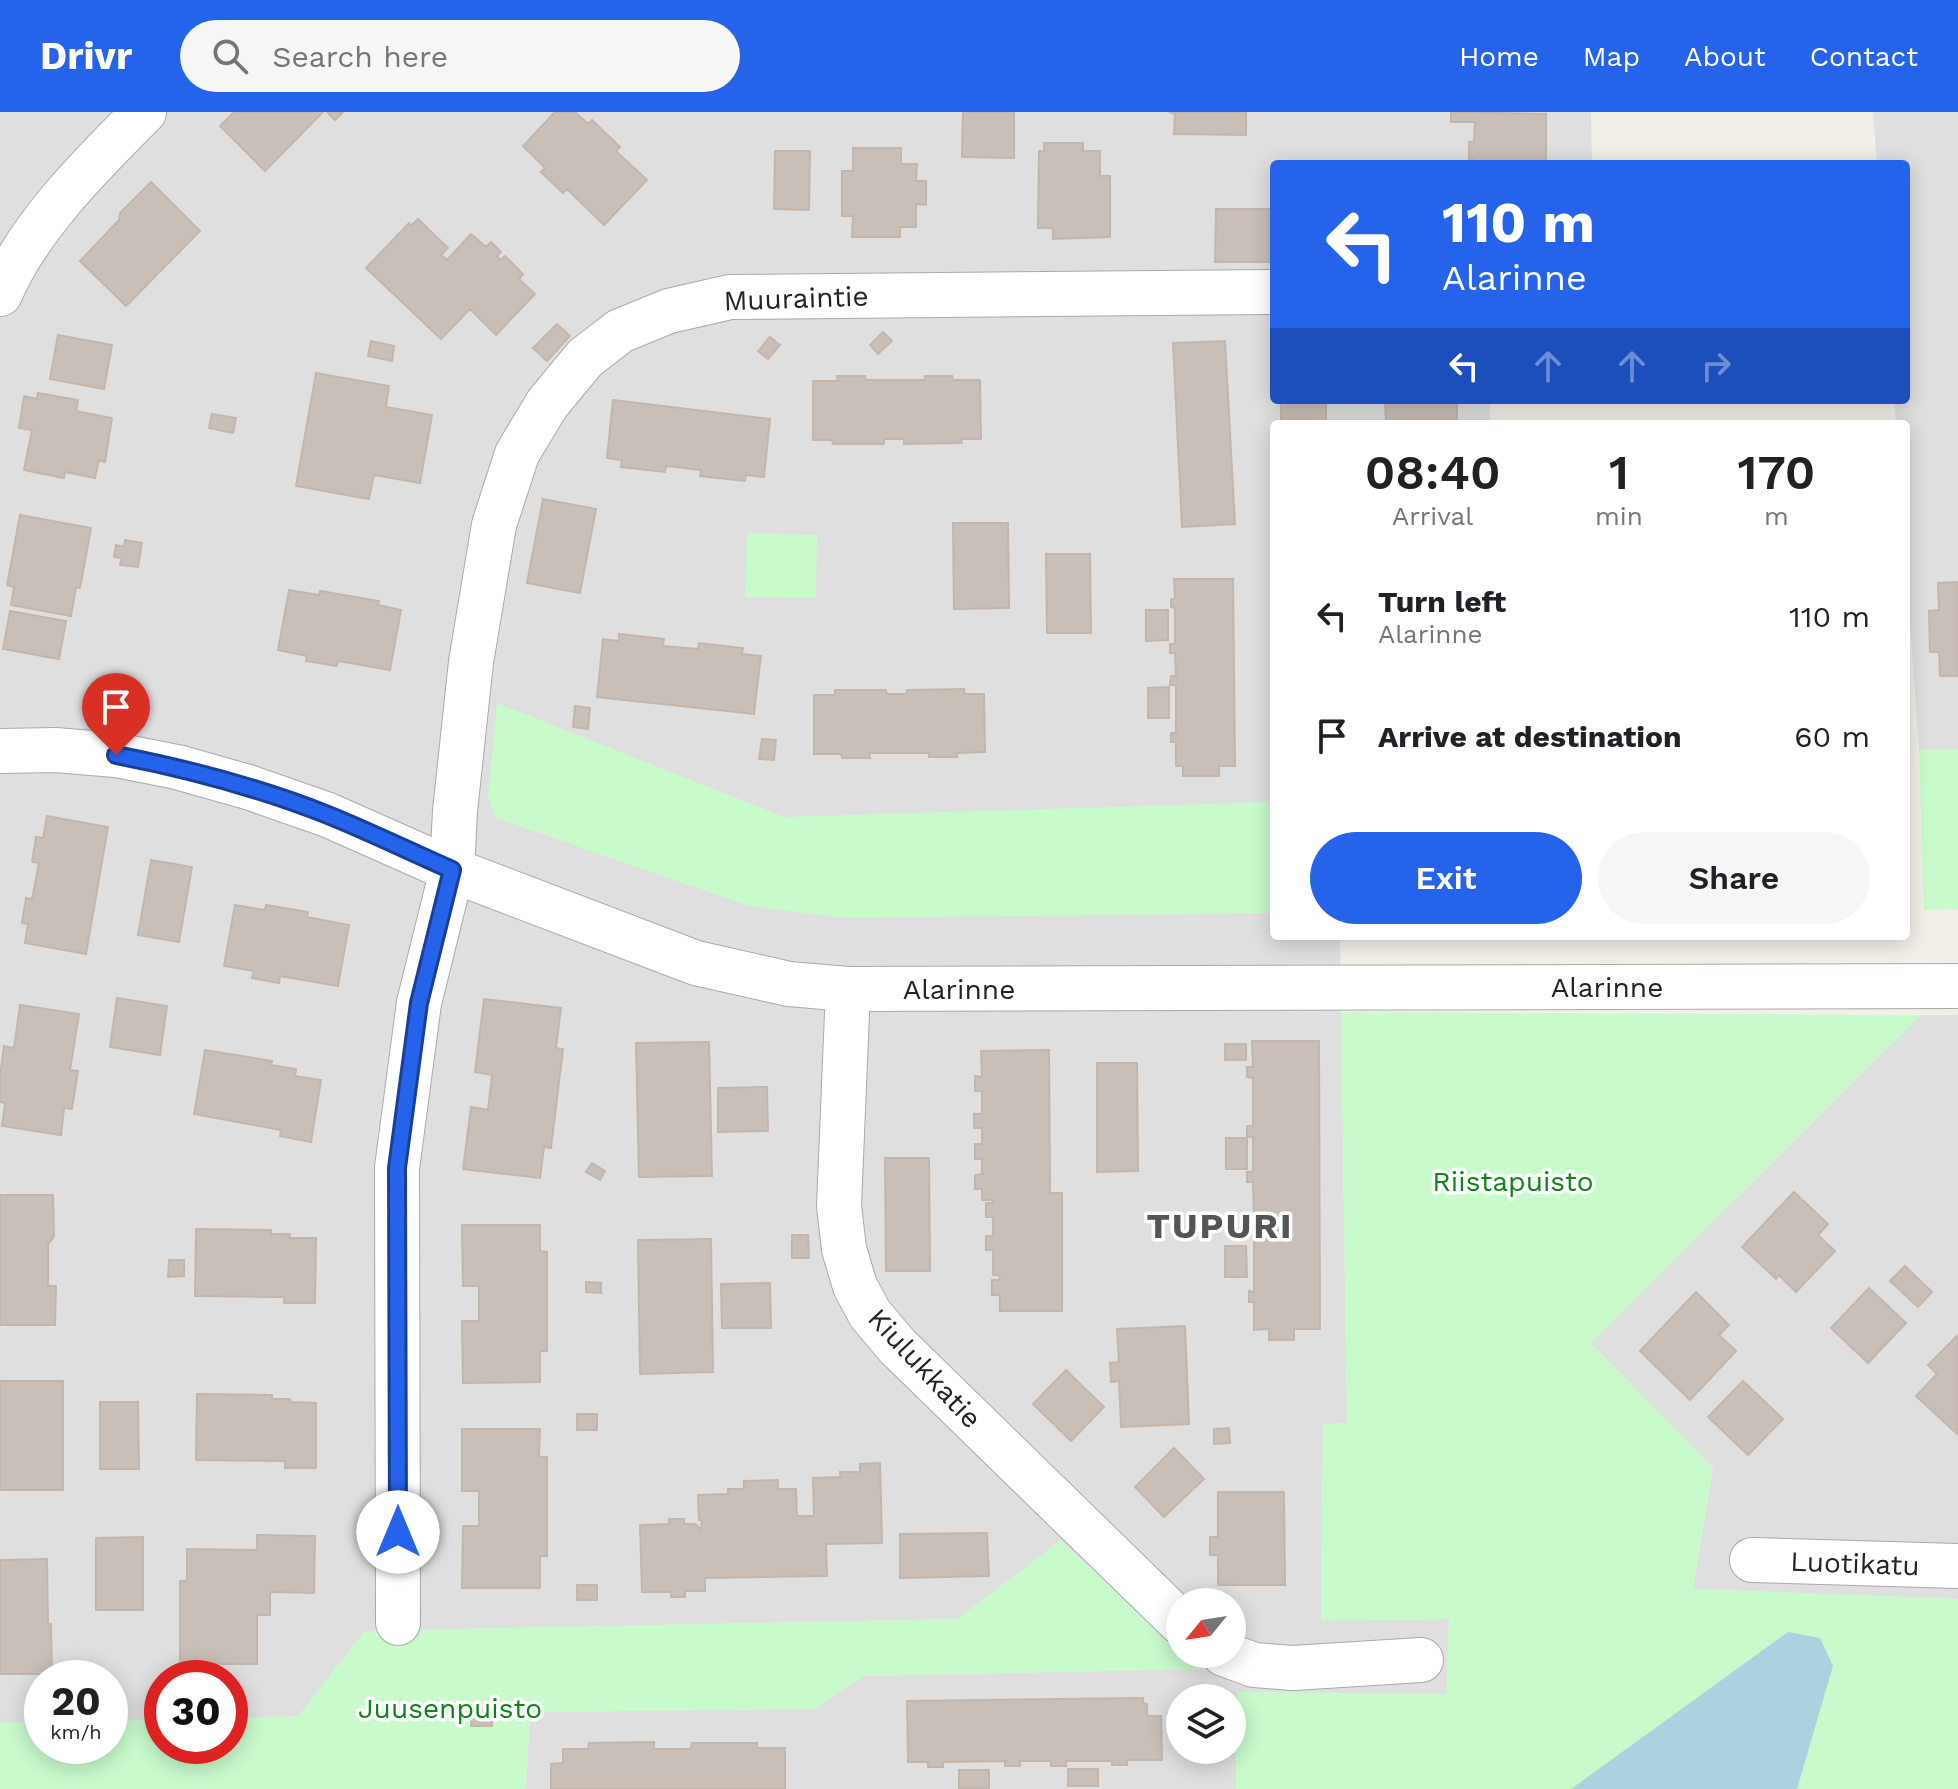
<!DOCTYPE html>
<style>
:root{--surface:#fff;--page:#f6f6f6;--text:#202124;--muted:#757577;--accent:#2563eb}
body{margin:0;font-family:"Work Sans",sans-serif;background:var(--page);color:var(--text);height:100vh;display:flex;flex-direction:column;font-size:30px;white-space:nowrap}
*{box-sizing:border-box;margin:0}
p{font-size:26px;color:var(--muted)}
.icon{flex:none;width:44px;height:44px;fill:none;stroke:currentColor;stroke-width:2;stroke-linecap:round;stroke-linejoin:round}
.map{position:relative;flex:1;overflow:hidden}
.panel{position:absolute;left:1270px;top:308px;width:640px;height:520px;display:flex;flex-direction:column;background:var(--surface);border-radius:8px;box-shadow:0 4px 20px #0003}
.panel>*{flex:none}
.hud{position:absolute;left:1270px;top:48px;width:640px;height:244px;border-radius:8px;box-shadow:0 4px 20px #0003;background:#2563eb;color:#fff;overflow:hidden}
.needle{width:52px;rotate:240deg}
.tools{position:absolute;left:1166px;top:1476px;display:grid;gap:16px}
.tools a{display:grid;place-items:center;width:80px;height:80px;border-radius:50%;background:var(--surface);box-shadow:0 4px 20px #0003;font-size:40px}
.speed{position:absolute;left:24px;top:1548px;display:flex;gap:16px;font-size:40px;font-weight:700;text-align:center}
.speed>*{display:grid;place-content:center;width:104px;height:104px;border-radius:50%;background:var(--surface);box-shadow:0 4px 20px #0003;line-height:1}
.speed small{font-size:20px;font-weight:400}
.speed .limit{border:12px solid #d22;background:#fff;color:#111}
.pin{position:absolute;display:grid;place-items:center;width:68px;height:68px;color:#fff;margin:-82px -34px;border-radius:50% 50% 50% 0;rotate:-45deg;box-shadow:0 0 8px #0007}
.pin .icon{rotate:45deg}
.me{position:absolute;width:88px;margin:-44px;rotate:0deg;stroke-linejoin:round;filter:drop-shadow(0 0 6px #0008)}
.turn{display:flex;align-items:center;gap:28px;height:168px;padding:0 40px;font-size:36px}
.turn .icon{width:104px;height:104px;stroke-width:2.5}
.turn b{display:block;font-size:56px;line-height:68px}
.lanes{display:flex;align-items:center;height:76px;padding:0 40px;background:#0003;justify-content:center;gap:40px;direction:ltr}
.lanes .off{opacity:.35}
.eta{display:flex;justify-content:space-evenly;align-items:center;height:136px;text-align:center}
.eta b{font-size:48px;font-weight:600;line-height:56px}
.cta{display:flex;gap:16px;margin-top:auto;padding:16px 40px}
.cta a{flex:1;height:92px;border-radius:48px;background:var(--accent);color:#fff;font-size:32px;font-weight:600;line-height:92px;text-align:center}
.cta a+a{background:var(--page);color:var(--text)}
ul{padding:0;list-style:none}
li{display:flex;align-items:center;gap:24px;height:120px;padding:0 40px}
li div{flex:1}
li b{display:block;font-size:30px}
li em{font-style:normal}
header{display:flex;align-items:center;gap:48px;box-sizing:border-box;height:112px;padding:0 40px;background:var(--accent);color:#fff}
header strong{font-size:38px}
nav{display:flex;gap:44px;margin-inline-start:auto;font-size:28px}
.search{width:560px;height:72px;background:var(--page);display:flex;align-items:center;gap:20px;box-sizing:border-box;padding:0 28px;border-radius:44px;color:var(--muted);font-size:30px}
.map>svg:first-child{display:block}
.residential{fill:#e0dfdf;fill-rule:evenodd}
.park{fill:#c8facc}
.water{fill:#aad3df}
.building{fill:#c7bfb8;stroke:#c4b6ab;stroke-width:2}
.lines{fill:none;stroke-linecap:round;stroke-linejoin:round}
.minor-casing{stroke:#a9a9a9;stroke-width:46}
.minor{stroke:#fff;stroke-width:44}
.route-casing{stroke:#184099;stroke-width:20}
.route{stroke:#2563eb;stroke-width:14}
.labels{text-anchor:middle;stroke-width:7;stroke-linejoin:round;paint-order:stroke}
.street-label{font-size:28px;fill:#222;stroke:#fff}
.park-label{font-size:28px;fill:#0c8416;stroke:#fff}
.district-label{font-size:36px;font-weight:bold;letter-spacing:2px;fill:#555;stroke:#fff}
</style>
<header>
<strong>Drivr</strong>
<div class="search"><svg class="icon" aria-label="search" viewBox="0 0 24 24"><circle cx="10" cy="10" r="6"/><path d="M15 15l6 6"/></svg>Search here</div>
<nav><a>Home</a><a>Map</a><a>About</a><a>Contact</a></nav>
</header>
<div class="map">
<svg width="1958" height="1677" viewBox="0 0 1958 1677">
<rect width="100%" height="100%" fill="#f2efe9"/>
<path class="residential" d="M 0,0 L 1591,0 L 1592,52 L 1274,52 L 1274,288 L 1490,288 L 1490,312 L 1274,312 L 1274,824 L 1340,824 L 1347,1311 L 1323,1313 L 1321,1508 L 1449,1507 L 1447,1583 L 1237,1580 L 1236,1677 L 526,1677 L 530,1600 L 815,1597 L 863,1564 L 1202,1557 L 1186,1542 L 1232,1542 L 1232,1490 L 1180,1490 L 1180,1536 L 1060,1429 L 958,1507 L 365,1519 L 298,1605 L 230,1606 L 230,1566 L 162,1566 L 162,1608 L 110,1609 L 110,1566 L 42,1566 L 42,1610 L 0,1611 ZM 1180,1586 L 1232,1586 L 1232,1638 L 1180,1638 Z
M 1873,0 L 1958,0 L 1958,637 L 1919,638 L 1906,456 L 1906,312 L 1896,312 L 1894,288 L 1906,288 L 1906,52 L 1877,52 Z
M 1921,903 L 1958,903 L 1958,1487 L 1693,1477 L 1713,1356 L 1590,1231 Z"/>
<path class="park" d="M 747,421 L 817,423 L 816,486 L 745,485 Z
M 497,591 L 784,705 L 1274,690 L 1274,801 L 845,806 L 749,794 L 496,706 L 488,684 Z
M 1958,637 L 1958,797 L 1924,798 L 1919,638 Z
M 1341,900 L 1921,903 L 1591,1231 L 1713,1356 L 1693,1477 L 1958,1487 L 1958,1677 L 1236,1677 L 1237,1580 L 1447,1582 L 1449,1507 L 1321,1509 L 1323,1312 L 1347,1311 Z
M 1060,1429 L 1180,1536 L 1180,1542 L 1186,1542 L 1203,1557 L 863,1564 L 815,1597 L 530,1600 L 526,1677 L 0,1677 L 0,1611 L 42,1610 L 42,1634 L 110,1634 L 110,1609 L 162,1608 L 162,1634 L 230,1634 L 230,1606 L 298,1604 L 365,1519 L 958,1507 Z"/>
<path class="water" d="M 1788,1520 L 1820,1526 L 1833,1554 L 1797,1677 L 1571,1677 Z"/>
<path class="building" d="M 234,0 L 323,0 L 265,59 L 220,14 Z
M 327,0 L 343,0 L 335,8 Z
M 555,0 L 575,0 L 588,12 L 592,8 L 620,35 L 616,39 L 647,68 L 604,113 L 567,77 L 563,81 L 541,60 L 545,56 L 523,34 Z
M 963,0 L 1014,0 L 1014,46 L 962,45 Z
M 1169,0 L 1246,0 L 1246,23 L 1174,22 L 1175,2 Z
M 1451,0 L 1546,2 L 1546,52 L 1474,52 L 1474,47 L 1469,47 L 1469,30 L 1474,30 L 1475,10 L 1451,10 Z
M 1044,31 L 1083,31 L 1083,39 L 1100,39 L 1100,64 L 1110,64 L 1110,125 L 1053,127 L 1053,116 L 1038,116 L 1039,39 L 1044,39 Z
M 853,36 L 901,36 L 901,52 L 917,52 L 916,69 L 926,69 L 926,93 L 916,92 L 916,115 L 900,115 L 900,125 L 852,125 L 853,104 L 842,104 L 842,59 L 853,59 Z
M 775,39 L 810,39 L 809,98 L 774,97 Z
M 151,70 L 200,119 L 126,194 L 80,149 L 119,108 L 120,101 Z
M 1216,97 L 1274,97 L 1274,150 L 1215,150 Z
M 418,107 L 448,136 L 441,143 L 447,148 L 471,122 L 486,135 L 491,130 L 501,140 L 497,144 L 500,148 L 505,144 L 523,162 L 519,167 L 535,182 L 496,223 L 470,197 L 441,227 L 366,156 L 409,111 L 411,114 Z
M 557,212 L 570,224 L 547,249 L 533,236 Z
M 883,220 L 892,229 L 878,242 L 870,233 Z
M 58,223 L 112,233 L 104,277 L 50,267 Z
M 770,225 L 780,233 L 768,247 L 758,239 Z
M 371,229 L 394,234 L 392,249 L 368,244 Z
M 1225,229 L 1235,412 L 1182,415 L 1173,231 Z
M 316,261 L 389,274 L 386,295 L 432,303 L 420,371 L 374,363 L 369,387 L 296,374 Z
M 837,264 L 865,264 L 866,268 L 925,268 L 925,264 L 952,264 L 953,268 L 980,268 L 981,327 L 961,327 L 962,331 L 904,332 L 904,327 L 884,327 L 884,332 L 833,332 L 832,328 L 813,328 L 813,269 L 838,269 Z
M 38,281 L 78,288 L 76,299 L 112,306 L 105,350 L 99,348 L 95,366 L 65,360 L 64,366 L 24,358 L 32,318 L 19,316 L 24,284 L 37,287 Z
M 613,288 L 770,307 L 764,365 L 746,363 L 745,369 L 700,364 L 701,358 L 666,354 L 665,360 L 621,355 L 622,348 L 607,346 Z
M 1281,288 L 1326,288 L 1326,312 L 1281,312 Z
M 1385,288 L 1457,288 L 1457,312 L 1386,312 Z
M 212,302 L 236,306 L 233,321 L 209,316 Z
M 543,387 L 596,397 L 580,481 L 527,471 Z
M 20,403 L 91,416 L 80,476 L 76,475 L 71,504 L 11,493 L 14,475 L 7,473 Z
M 953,411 L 1008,411 L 1009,496 L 954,497 Z
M 125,428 L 142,431 L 138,455 L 120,453 L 122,446 L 114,445 L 116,433 L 124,435 Z
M 1046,442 L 1090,442 L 1091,521 L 1047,521 Z
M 1174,467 L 1233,467 L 1235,654 L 1219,654 L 1219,664 L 1183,664 L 1183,654 L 1176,654 L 1176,630 L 1171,630 L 1171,621 L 1176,621 L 1176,573 L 1170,573 L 1171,564 L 1176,564 L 1175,541 L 1170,541 L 1170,532 L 1175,532 L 1175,496 L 1171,495 L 1171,487 L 1175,487 Z
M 1958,470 L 1958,564 L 1940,564 L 1939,540 L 1930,540 L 1929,499 L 1939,498 L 1938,471 Z
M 289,478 L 319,483 L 320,479 L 379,489 L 378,493 L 401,498 L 390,558 L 338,549 L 337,554 L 306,549 L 307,544 L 278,538 Z
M 1146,498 L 1168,498 L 1168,528 L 1146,529 Z
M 10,499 L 66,509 L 59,547 L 3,537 Z
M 619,522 L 664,527 L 663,534 L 698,537 L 699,531 L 743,536 L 742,542 L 761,544 L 754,602 L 597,585 L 603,527 L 619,529 Z
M 1169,575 L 1169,606 L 1148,606 L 1148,576 Z
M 964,577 L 965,582 L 984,582 L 985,640 L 957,641 L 957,645 L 929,645 L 929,641 L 869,641 L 870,646 L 842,646 L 841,642 L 814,642 L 814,583 L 835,583 L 835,578 L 886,578 L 887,582 L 907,582 L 907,578 Z
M 575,594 L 590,596 L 588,617 L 573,615 Z
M 762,627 L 776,628 L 774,648 L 759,647 Z
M 47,704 L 108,715 L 86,842 L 25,831 L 28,812 L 22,811 L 26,786 L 32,787 L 39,751 L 32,750 L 36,725 L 43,726 Z
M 151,748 L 192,755 L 179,830 L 138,823 Z
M 235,793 L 265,798 L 266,793 L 308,800 L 307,805 L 349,813 L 338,874 L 280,864 L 279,871 L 252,866 L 254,859 L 224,854 Z
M 117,886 L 167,894 L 160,943 L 110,935 Z
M 484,887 L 561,896 L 556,936 L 563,937 L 551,1036 L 544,1035 L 540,1066 L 463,1057 L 471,995 L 488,998 L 492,963 L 475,960 Z
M 20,893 L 79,902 L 70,958 L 78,959 L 72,997 L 64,996 L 61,1023 L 2,1014 L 5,991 L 0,990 L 0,964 L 4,934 L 14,936 Z
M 1252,929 L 1319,929 L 1320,1217 L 1294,1217 L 1294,1228 L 1269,1228 L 1269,1217 L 1254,1218 L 1254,1190 L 1249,1190 L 1249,1179 L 1254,1180 L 1254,1120 L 1249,1120 L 1249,1109 L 1254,1109 L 1253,1070 L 1247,1070 L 1247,1060 L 1253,1060 L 1253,1025 L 1247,1025 L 1247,1014 L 1253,1014 L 1253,966 L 1247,965 L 1247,955 L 1253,955 Z
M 709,930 L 712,1064 L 639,1065 L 636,931 Z
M 1225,932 L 1246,932 L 1246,948 L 1225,948 Z
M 205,938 L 272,949 L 271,953 L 296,957 L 295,964 L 321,968 L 311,1030 L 280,1024 L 281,1018 L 194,1002 Z
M 1049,938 L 1050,1081 L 1062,1081 L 1062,1199 L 1000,1199 L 1000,1183 L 992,1183 L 992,1168 L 1000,1168 L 999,1163 L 993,1163 L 993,1138 L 986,1138 L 986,1124 L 993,1124 L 993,1105 L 986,1105 L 986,1091 L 993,1091 L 993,1088 L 982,1088 L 982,1077 L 975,1077 L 975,1063 L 982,1062 L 982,1047 L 975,1047 L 975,1032 L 982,1032 L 982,1016 L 974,1016 L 974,1002 L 982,1002 L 982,979 L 975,979 L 975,964 L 982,965 L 981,939 Z
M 1097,951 L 1137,951 L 1138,1059 L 1097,1060 Z
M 767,975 L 768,1019 L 718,1020 L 718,976 Z
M 1226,1026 L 1247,1026 L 1247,1057 L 1226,1057 Z
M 885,1046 L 929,1046 L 930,1159 L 886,1159 Z
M 592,1051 L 605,1059 L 600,1068 L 586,1060 Z
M 1794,1080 L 1828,1112 L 1818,1123 L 1835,1139 L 1796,1180 L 1779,1163 L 1776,1167 L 1742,1135 Z
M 0,1083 L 53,1083 L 54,1125 L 48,1132 L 48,1174 L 56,1174 L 55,1213 L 0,1213 Z
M 462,1113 L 540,1113 L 540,1139 L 547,1140 L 547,1239 L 540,1239 L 540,1270 L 463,1271 L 462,1209 L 479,1209 L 479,1174 L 463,1174 Z
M 196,1117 L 271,1118 L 271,1122 L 290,1122 L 289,1126 L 316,1126 L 315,1191 L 284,1191 L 284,1185 L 195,1184 Z
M 792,1123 L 808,1123 L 809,1146 L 792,1146 Z
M 711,1127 L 713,1260 L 640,1262 L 638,1128 Z
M 1225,1134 L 1246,1134 L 1247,1165 L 1225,1165 Z
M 169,1148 L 184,1148 L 184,1164 L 168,1165 Z
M 1905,1154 L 1932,1180 L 1918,1195 L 1890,1169 Z
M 586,1170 L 601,1171 L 601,1181 L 586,1180 Z
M 770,1171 L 771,1216 L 722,1216 L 721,1172 Z
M 1869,1176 L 1906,1211 L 1868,1251 L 1831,1216 Z
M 1696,1180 L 1729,1213 L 1719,1223 L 1736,1239 L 1690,1288 L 1640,1239 Z
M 1185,1214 L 1189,1312 L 1121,1315 L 1119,1269 L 1111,1270 L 1110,1251 L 1119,1250 L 1117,1217 Z
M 1958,1223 L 1958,1323 L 1916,1284 L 1937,1262 L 1928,1253 Z
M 1066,1258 L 1104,1295 L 1071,1329 L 1033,1292 Z
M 0,1269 L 63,1269 L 63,1378 L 0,1378 Z
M 1743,1269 L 1783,1307 L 1748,1343 L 1708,1305 Z
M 197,1282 L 272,1283 L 272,1287 L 290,1287 L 290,1290 L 316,1291 L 316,1356 L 285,1356 L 285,1349 L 196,1348 Z
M 100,1290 L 138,1290 L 139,1357 L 100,1357 Z
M 577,1302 L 597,1302 L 597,1318 L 577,1318 Z
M 1229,1316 L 1230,1331 L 1214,1332 L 1214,1317 Z
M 462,1317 L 540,1317 L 539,1345 L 547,1345 L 547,1444 L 540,1444 L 540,1476 L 462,1476 L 463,1414 L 479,1414 L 479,1379 L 462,1379 Z
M 1174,1336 L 1204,1367 L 1164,1405 L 1135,1375 Z
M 880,1351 L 882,1431 L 826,1432 L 827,1464 L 705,1466 L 705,1479 L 685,1479 L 685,1485 L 671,1485 L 671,1480 L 642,1480 L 640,1413 L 669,1412 L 669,1407 L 684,1407 L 684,1412 L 695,1412 L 701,1417 L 702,1408 L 699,1408 L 698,1383 L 728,1382 L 728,1377 L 744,1377 L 744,1369 L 778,1368 L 778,1377 L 796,1377 L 797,1404 L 814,1404 L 813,1366 L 840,1365 L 840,1360 L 860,1360 L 860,1352 Z
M 1218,1380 L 1284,1380 L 1285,1473 L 1218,1473 L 1218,1443 L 1210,1443 L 1210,1425 L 1218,1425 Z
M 987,1421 L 989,1464 L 900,1466 L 900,1422 Z
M 257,1423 L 315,1424 L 314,1481 L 270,1480 L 270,1503 L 257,1503 L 257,1552 L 180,1552 L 180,1469 L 187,1469 L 187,1437 L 257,1438 Z
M 143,1425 L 143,1498 L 96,1498 L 96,1426 Z
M 47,1447 L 48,1512 L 51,1512 L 52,1562 L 0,1562 L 0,1448 Z
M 577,1473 L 597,1473 L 597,1488 L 577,1488 Z
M 1143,1586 L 1143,1591 L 1147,1592 L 1147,1604 L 1161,1604 L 1162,1648 L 1127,1648 L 1127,1653 L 1112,1653 L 1112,1649 L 1066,1649 L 1066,1654 L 1051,1654 L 1051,1649 L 1020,1649 L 1020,1654 L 1005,1654 L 1005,1649 L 943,1650 L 943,1655 L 928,1655 L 928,1650 L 908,1650 L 907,1589 Z
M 471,1596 L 493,1596 L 492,1614 L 471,1614 Z
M 654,1630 L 654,1637 L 691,1637 L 692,1631 L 757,1631 L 757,1636 L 785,1636 L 785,1677 L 551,1677 L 551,1652 L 563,1651 L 563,1637 L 588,1637 L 589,1631 Z
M 1068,1657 L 1098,1657 L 1098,1674 L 1068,1674 Z
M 959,1658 L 989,1658 L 989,1676 L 959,1676 Z"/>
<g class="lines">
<g class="minor-casing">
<path id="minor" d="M 0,182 C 29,114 92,52 144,0
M 0,639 L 55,638 L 116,643 L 177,655 L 248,675 L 328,703 L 452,758 L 696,851 L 789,872 L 848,877 L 1958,874
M 848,877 L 839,1094 L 844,1137 L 855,1174 L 870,1202 L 897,1234 L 1180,1510
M 1752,1448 L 1958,1454
M 398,1511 L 397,1056 L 419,891 L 452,758 L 455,699 L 471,550 L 494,413 L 517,342 L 547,292 L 585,246 L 620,219 L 669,199 L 730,185 L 1274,180
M 1224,1542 L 1254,1553 L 1293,1556 L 1421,1548"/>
</g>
<use href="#minor" class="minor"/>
</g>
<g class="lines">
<g class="route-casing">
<path id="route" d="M 116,643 C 188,657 260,676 328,703 C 370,720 411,740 452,758 L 419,891 L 397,1056 L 398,1420"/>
</g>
<use href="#route" class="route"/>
</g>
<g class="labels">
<g class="street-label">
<text transform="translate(796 186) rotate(-2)" y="10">Muuraintie</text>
<text x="1607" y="885">Alarinne</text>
<text x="959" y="887">Alarinne</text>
<text transform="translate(925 1256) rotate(47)" y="10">Kiulukkatie</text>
<text transform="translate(1855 1451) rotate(2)" y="10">Luotikatu</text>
</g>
<g class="park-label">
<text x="1513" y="1079">Riistapuisto</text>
<text x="450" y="1606">Juusenpuisto</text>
</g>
<g class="district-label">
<text x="1220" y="1126">TUPURI</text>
</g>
</g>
</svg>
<div class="tools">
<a><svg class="needle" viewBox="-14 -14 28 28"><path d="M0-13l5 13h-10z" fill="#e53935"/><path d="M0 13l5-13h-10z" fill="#757577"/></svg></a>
<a><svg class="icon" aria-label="layers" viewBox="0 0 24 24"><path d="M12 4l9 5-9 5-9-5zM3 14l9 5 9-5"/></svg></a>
</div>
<div class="speed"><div>20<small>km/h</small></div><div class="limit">30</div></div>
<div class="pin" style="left:116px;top:643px;background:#d93025"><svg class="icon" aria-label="arrive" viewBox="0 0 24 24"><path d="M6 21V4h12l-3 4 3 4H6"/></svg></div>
<svg class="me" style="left:398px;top:1420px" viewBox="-20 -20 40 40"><circle r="19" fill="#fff"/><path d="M0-13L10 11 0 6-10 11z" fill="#2563eb"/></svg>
<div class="hud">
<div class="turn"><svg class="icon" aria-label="left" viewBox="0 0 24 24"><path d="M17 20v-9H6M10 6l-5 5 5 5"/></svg><div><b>110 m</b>Alarinne</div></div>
<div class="lanes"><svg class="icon" aria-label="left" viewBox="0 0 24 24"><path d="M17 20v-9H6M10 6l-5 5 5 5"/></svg><svg class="icon off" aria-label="ahead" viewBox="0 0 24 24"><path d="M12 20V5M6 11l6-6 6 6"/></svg><svg class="icon off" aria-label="ahead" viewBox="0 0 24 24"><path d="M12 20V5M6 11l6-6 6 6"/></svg><svg class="icon off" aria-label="right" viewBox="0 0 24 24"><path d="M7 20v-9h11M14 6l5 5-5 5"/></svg></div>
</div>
<section class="panel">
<div class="eta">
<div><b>08:40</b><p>Arrival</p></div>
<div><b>1</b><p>min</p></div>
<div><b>170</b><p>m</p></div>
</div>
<ul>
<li><svg class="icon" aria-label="left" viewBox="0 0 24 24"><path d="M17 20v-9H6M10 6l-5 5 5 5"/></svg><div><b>Turn left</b><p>Alarinne</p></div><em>110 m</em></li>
<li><svg class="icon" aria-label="arrive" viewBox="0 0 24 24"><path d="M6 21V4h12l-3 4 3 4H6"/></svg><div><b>Arrive at destination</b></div><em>60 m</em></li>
</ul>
<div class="cta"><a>Exit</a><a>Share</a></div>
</section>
</div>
